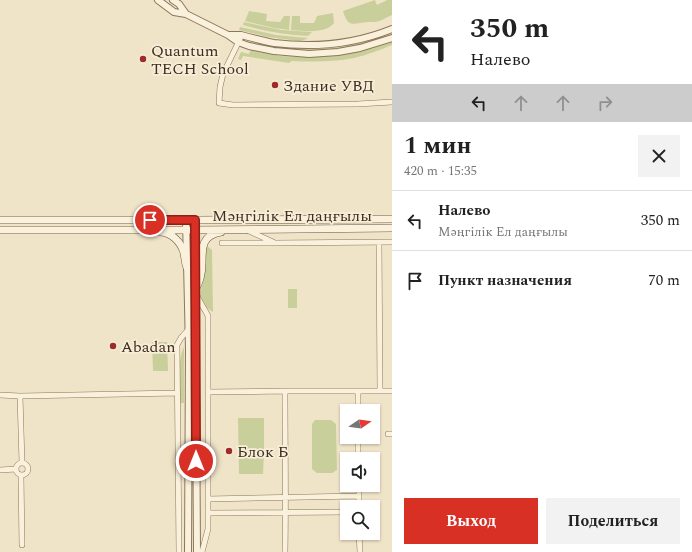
<!DOCTYPE html>
<html lang="ru">
<meta charset="utf-8">
<style>
:root{--surface:#fff;--page:#f2f2f2;--text:#222;--muted:#767676;--line:#e0e0e0;--accent:#d93025}
body{margin:0;font-family:Spectral,serif;background:var(--page);color:var(--text);height:100vh;display:flex;flex-direction:column;font-size:15px;white-space:nowrap}
*{box-sizing:border-box;margin:0}
p{font-size:13px;color:var(--muted)}
.icon{flex:none;width:22px;height:22px;fill:none;stroke:currentColor;stroke-width:2;stroke-linecap:round;stroke-linejoin:round}
.map{position:relative;flex:1;overflow:hidden}
.panel{display:flex;flex-direction:column;background:var(--surface);width:300px}
.panel>*{flex:none}
.banner{background:#fff;color:var(--text);overflow:hidden}
.needle{width:26px;rotate:77deg}
.buttons{position:absolute;left:340px;top:404px;display:grid;gap:8px}
.buttons a{display:grid;place-items:center;width:40px;height:40px;border-radius:0px;background:var(--surface);box-shadow:0 1px 3px #0004;font-size:20px}
.pin{position:absolute;display:grid;place-items:center;width:34px;height:34px;color:#fff;margin:-17px;border:2px solid #fff;border-radius:50%;box-shadow:0 1px 4px #0007}
.me{position:absolute;width:44px;margin:-22px;rotate:0deg;stroke-linejoin:round;filter:drop-shadow(0 0 3px #0008)}
.turn{display:flex;align-items:center;gap:14px;height:84px;padding:0 12px;font-size:18px}
.turn .icon{width:52px;height:52px;stroke-width:2.5}
.turn b{display:block;font-size:28px;line-height:34px}
.lanes{display:flex;align-items:center;height:38px;padding:0 12px;background:#0003;justify-content:center;gap:20px;direction:ltr}
.lanes .off{opacity:.35}
.round{display:grid;place-items:center;flex:none;width:42px;height:42px;border-radius:0px;background:var(--page)}
.summary{display:flex;align-items:center;justify-content:space-between;height:68px;padding:0 12px}
h1{font-size:24px;font-weight:700;line-height:30px}
.cta{display:flex;gap:8px;margin-top:auto;padding:8px 12px}
.cta a{flex:1;height:46px;border-radius:0px;background:var(--accent);color:#fff;font-size:16px;font-weight:700;line-height:46px;text-align:center}
.cta a+a{background:var(--page);color:var(--text)}
ul{padding:0;list-style:none}
li{display:flex;align-items:center;gap:12px;height:60px;padding:0 12px;border-top:1px solid var(--line)}
li div{flex:1}
li b{display:block;font-size:15px}
li em{font-style:normal}
main{display:flex;flex:1;min-height:0}
.map>svg:first-child{display:block}
.green{fill:#c9cf9b}
.lines{fill:none;stroke-linecap:round;stroke-linejoin:round}
.minor-casing{stroke:#8d765c;stroke-width:6}
.tertiary-casing{stroke:#8d765c;stroke-width:8}
.secondary-casing{stroke:#6f573f;stroke-width:8}
.minor{stroke:#faf1dc;stroke-width:5}
.tertiary{stroke:#faf1dc;stroke-width:6}
.secondary{stroke:#faf1dc;stroke-width:7}
.route-casing{stroke:#8d1f18;stroke-width:10}
.route{stroke:#d93025;stroke-width:7}
.poi-dot{fill:#9e2a2b;stroke:#f7eed8;stroke-width:1.5}
.labels{text-anchor:middle;stroke-width:3.5;stroke-linejoin:round;paint-order:stroke}
.poi-label{font-size:16px;fill:#3d2e20;stroke:#f7eed8;text-anchor:start}
.street-label{font-size:16px;fill:#3d2e20;stroke:#f7eed8}
</style>
<main>
<div class="map">
<svg width="392" height="552" viewBox="0 0 392 552">
<rect width="100%" height="100%" fill="#f0e4c8"/>
<path class="green" d="M 375,0 L 377,5 L 387,0 L 392,0 L 392,15 C 387,17 380,22 374,22 C 372,22 370,22 368,22 C 354,23 348,29 343,11 Z
M 249,11 L 267,14 L 266,21 L 280,22 L 284,16 L 290,16 L 289,30 L 274,28 L 245,21 Z
M 333,13 L 334,23 C 326,34 304,31 291,30 L 292,16 L 300,16 L 300,23 L 314,23 L 317,16 Z
M 244,22 L 281,30 L 312,32 L 308,36 C 286,35 264,31 243,25 Z
M 240,27 L 276,35 L 308,38 L 304,40 L 299,41 L 268,37 L 239,30 Z
M 384,35 C 380,37 375,40 370,42 C 346,52 309,52 283,48 C 303,47 323,49 342,46 C 357,44 370,40 384,35 Z
M 392,42 L 392,45 C 380,50 367,55 354,58 C 334,62 313,62 292,61 L 289,63 L 243,56 L 241,60 L 238,59 L 241,52 L 249,54 L 251,49 L 280,56 L 307,57 L 341,55 L 362,51 Z
M 206,245 L 212,250 L 213,312 C 206,308 200,301 201,292 C 201,287 204,282 204,276 C 205,266 204,256 206,245 Z
M 288,289 L 297,289 L 297,308 L 288,308 Z
M 152,342 L 167,342 L 168,371 L 153,371 Z
M 184,347 L 184,403 L 180,403 C 180,387 177,360 184,347 Z
M 238,418 L 264,418 L 264,451 L 263,474 L 239,474 Z
M 315,420 L 331,420 L 336,424 L 337,470 L 332,473 L 317,473 L 312,469 L 312,424 Z"/>
<g class="lines">
<g class="minor-casing">
<path id="minor" d="M 240,39 L 223,74 L 220,87 L 219,103 L 233,105 L 358,104 L 392,102
M 247,230 L 275,243 L 392,242
M 379,242 L 380,391
M 222,243 L 273,243
M 197,295 C 199,302 205,309 208,316 L 208,529 L 202,552
M 358,391 L 358,411
M 208,392 L 285,391 L 392,391
M 0,395 L 20,396 L 178,393
M 20,396 L 22,463
M 388,434 L 392,434
M 358,437 L 358,459
M16 469a6 6 0 1 1 12 0a6 6 0 1 1-12 0Z
M 0,470 L 16,469
M 21,476 L 22,545
M 359,485 L 359,507
M 208,499 L 359,496
M 208,513 L 347,512
M 359,533 L 360,552
M 179,552 L 177,345 L 181,338 L 188,330
M 285,552 C 286,498 285,445 285,391"/>
</g>
<g class="tertiary-casing">
<path id="tertiary" d="M 158,0 L 174,12 L 186,14 L 228,35 L 238,42 L 249,46 L 274,51 L 309,54 L 338,52 L 360,48 L 392,38
M 173,0 L 179,4 L 186,14
M 229,35 C 233,35 237,35 241,35 C 252,38 263,41 274,43 C 314,48 355,44 392,29
M 186,220 L 189,349 L 188,552
M 195,220 L 197,552"/>
</g>
<g class="secondary-casing">
<path id="secondary" d="M 0,220 L 195,220 L 392,219
M 0,230 L 195,230 L 392,228
M 161,232 C 172,233 181,242 184,253 C 185,258 185,263 187,268
M 195,290 C 200,282 202,272 202,263 C 202,247 202,235 221,232"/>
</g>
<use href="#minor" class="minor"/>
<use href="#tertiary" class="tertiary"/>
<use href="#secondary" class="secondary"/>
</g>
<g class="lines">
<g class="route-casing">
<path id="route" d="M 150,220 L 195,220 L 196,461"/>
</g>
<use href="#route" class="route"/>
</g>
<g class="poi-dot">
<circle cx="143" cy="59" r="4"/>
<circle cx="275" cy="85" r="4"/>
<circle cx="113" cy="346" r="4"/>
<circle cx="229" cy="451" r="4"/>
</g>
<g class="labels">
<g class="poi-label">
<text x="151" y="56">Quantum<tspan x="151" dy="18">TECH School</tspan></text>
<text x="283" y="91">Здание УВД</text>
<text x="121" y="352">Abadan</text>
<text x="237" y="457">Блок Б</text>
</g>
<g class="street-label">
<text x="292" y="221">Мәңгілік Ел даңғылы</text>
</g>
</g>
</svg>
<div class="buttons">
<a><svg class="needle" viewBox="-14 -14 28 28"><path d="M0-13l5 13h-10z" fill="#e53935"/><path d="M0 13l5-13h-10z" fill="#767676"/></svg></a>
<a><svg class="icon" aria-label="sound" viewBox="0 0 24 24"><path d="M4 9h4l5-4v14l-5-4H4zM17 9q2 3 0 6"/></svg></a>
<a><svg class="icon" aria-label="search" viewBox="0 0 24 24"><circle cx="10" cy="10" r="6"/><path d="M15 15l6 6"/></svg></a>
</div>
<div class="pin" style="left:150px;top:220px;background:#d93025"><svg class="icon" aria-label="arrive" viewBox="0 0 24 24"><path d="M6 21V4h12l-3 4 3 4H6"/></svg></div>
<svg class="me" style="left:196px;top:461px" viewBox="-20 -20 40 40"><circle r="17" fill="#d93025" stroke="#fff" stroke-width="3"/><path d="M0-11L8 9 0 5-8 9z" fill="#fff"/></svg>
</div>
<section class="panel">
<div class="banner">
<div class="turn"><svg class="icon" aria-label="left" viewBox="0 0 24 24"><path d="M17 20v-9H6M10 6l-5 5 5 5"/></svg><div><b>350 m</b>Налево</div></div>
<div class="lanes"><svg class="icon" aria-label="left" viewBox="0 0 24 24"><path d="M17 20v-9H6M10 6l-5 5 5 5"/></svg><svg class="icon off" aria-label="ahead" viewBox="0 0 24 24"><path d="M12 20V5M6 11l6-6 6 6"/></svg><svg class="icon off" aria-label="ahead" viewBox="0 0 24 24"><path d="M12 20V5M6 11l6-6 6 6"/></svg><svg class="icon off" aria-label="right" viewBox="0 0 24 24"><path d="M7 20v-9h11M14 6l5 5-5 5"/></svg></div>
</div>
<div class="summary"><div><h1>1 мин</h1><p>420 m · 15:35</p></div><a class="round"><svg class="icon" aria-label="close" viewBox="0 0 24 24"><path d="M6 6l12 12M18 6L6 18"/></svg></a></div>
<ul>
<li><svg class="icon" aria-label="left" viewBox="0 0 24 24"><path d="M17 20v-9H6M10 6l-5 5 5 5"/></svg><div><b>Налево</b><p>Мәңгілік Ел даңғылы</p></div><em>350 m</em></li>
<li><svg class="icon" aria-label="arrive" viewBox="0 0 24 24"><path d="M6 21V4h12l-3 4 3 4H6"/></svg><div><b>Пункт назначения</b></div><em>70 m</em></li>
</ul>
<div class="cta"><a>Выход</a><a>Поделиться</a></div>
</section>
</main>
